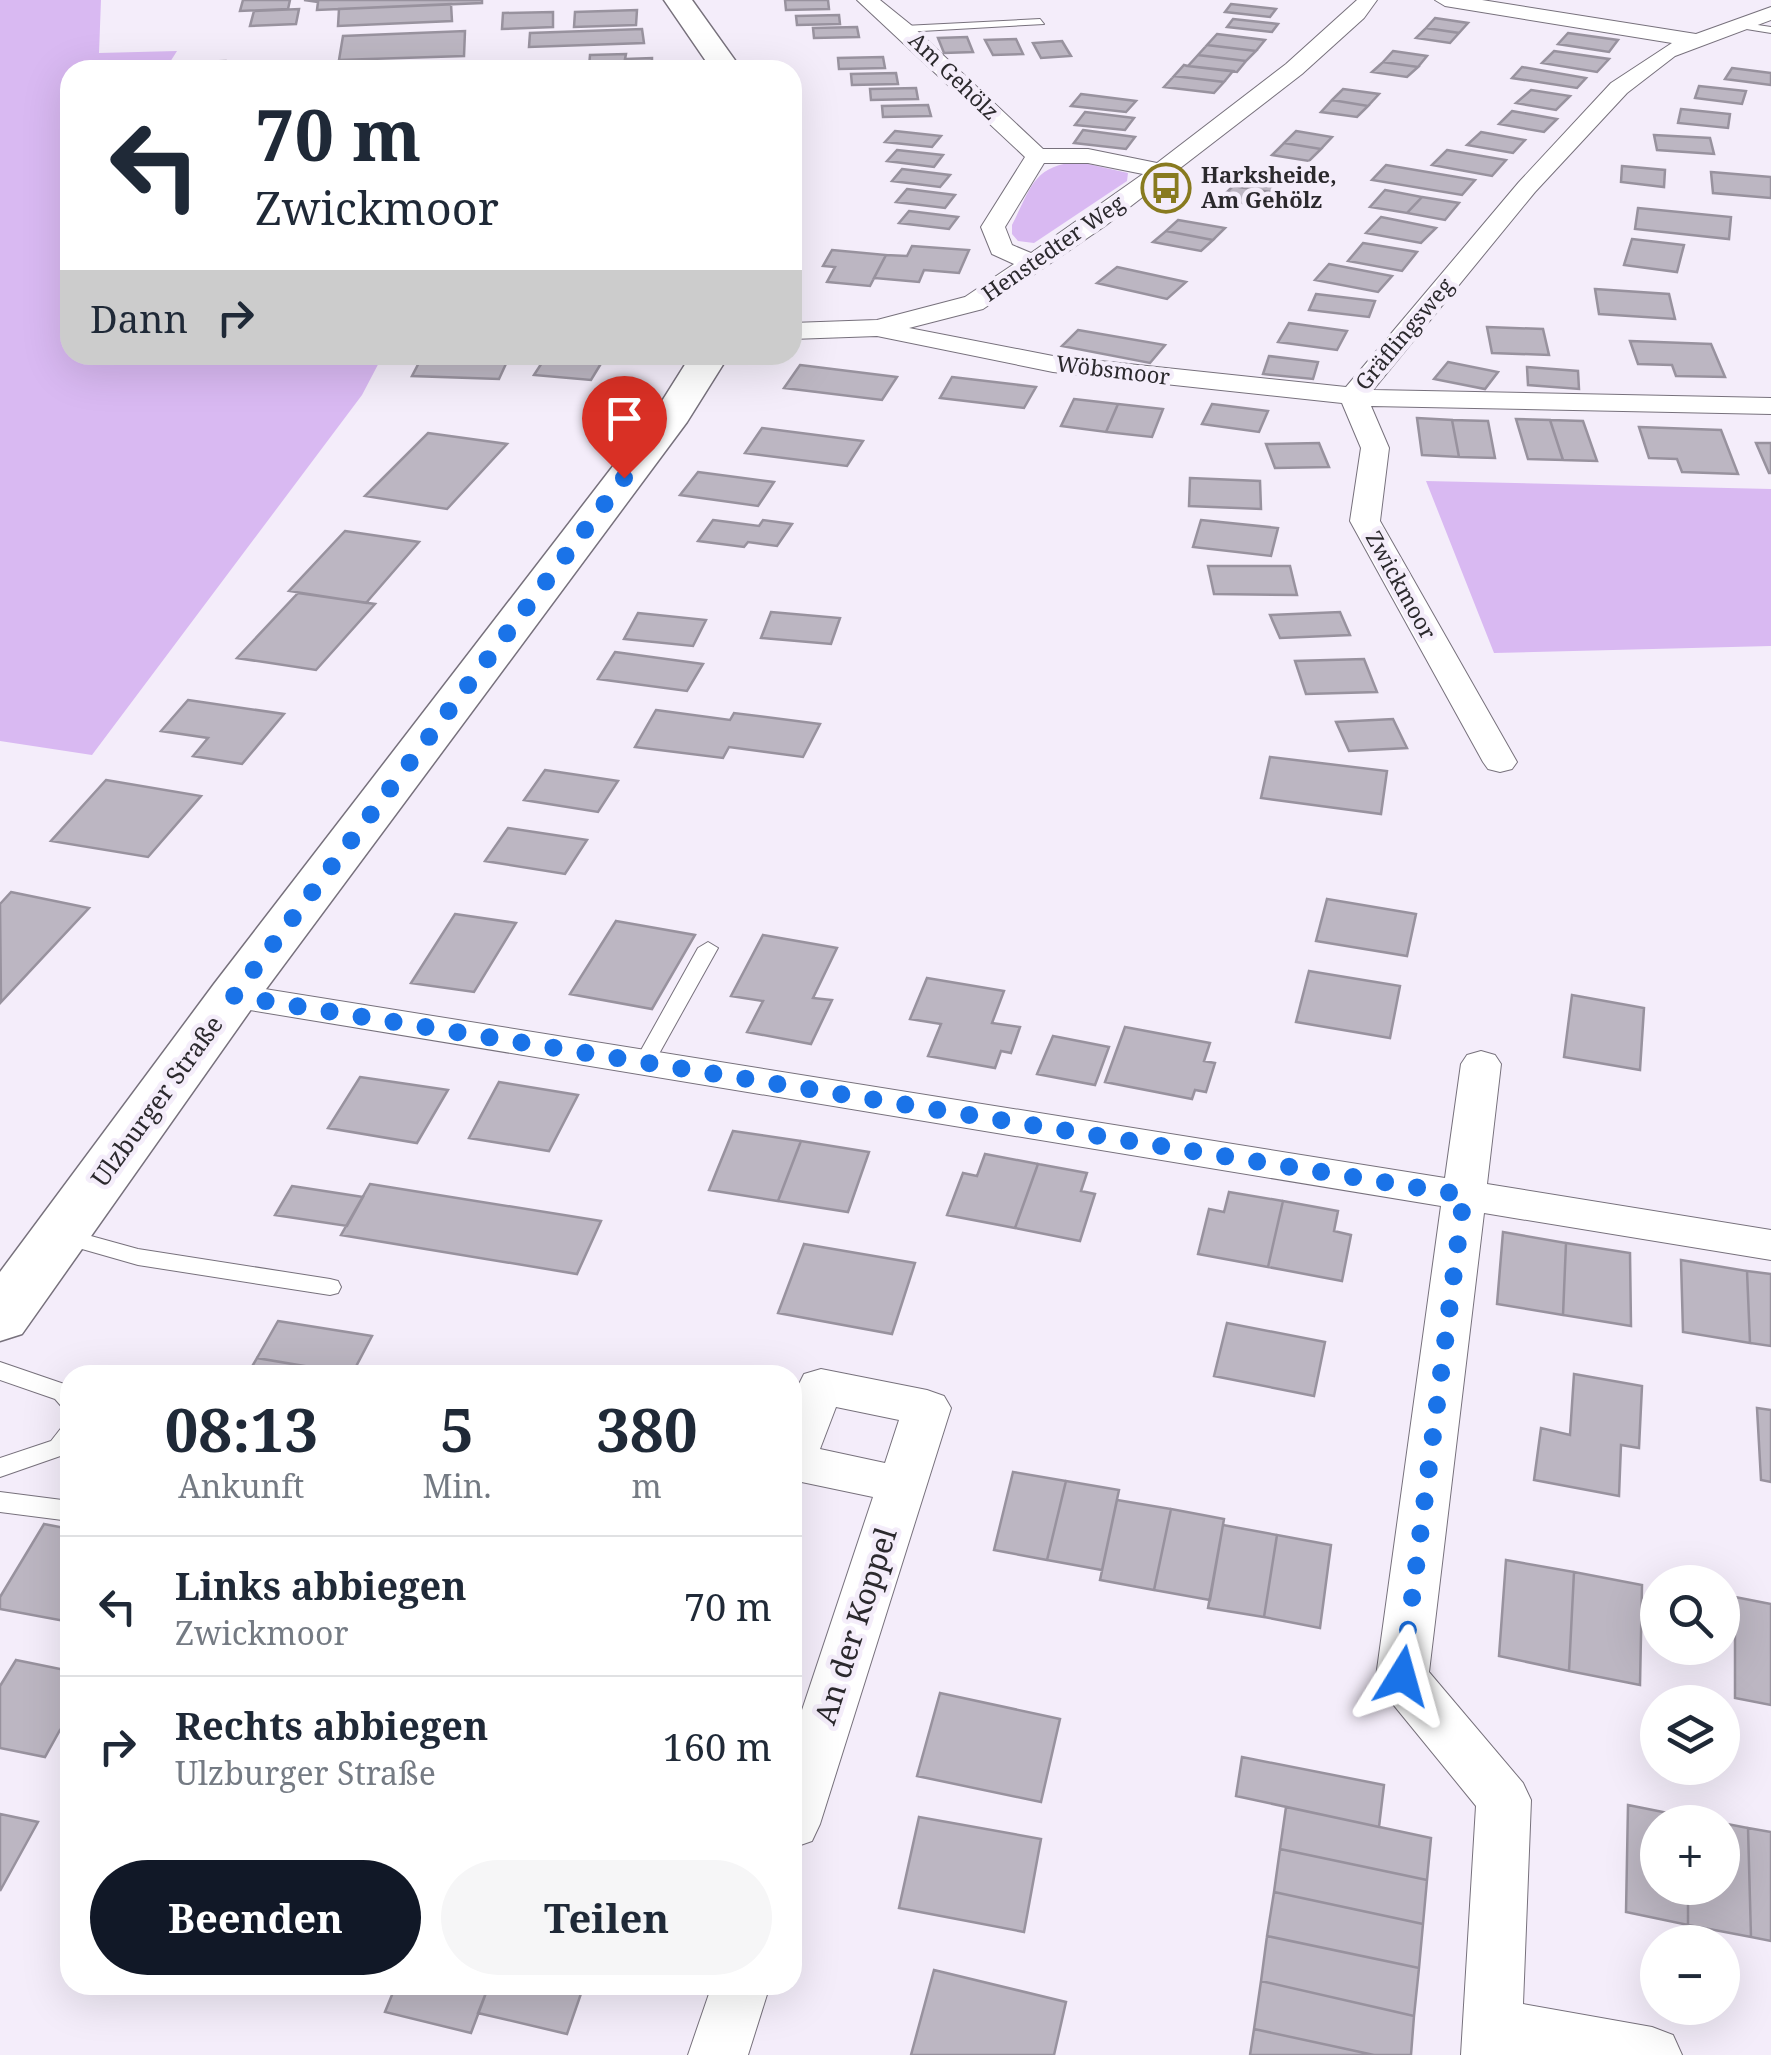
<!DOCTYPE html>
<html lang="de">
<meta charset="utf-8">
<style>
:root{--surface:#fff;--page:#f6f6f7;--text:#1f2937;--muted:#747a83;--line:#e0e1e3;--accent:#111827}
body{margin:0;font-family:"Noto Serif",serif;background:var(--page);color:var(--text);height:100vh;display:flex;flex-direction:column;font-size:38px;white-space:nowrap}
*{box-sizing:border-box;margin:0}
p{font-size:32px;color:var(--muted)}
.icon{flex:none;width:55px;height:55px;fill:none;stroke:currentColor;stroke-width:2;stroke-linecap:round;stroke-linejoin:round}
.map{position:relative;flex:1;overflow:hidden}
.details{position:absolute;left:60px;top:1365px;width:742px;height:630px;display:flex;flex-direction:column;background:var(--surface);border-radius:30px;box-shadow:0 10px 40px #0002}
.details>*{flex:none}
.guide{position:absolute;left:60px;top:60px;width:742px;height:305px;border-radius:30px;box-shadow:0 10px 40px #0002;background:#fff;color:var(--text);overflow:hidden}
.buttons{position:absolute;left:1640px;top:1565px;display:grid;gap:20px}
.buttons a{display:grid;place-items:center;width:100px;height:100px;border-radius:50%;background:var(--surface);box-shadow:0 10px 40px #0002;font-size:50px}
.pin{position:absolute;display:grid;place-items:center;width:85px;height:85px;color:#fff;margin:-102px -42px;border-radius:50% 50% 50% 0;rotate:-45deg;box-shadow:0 0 10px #0007}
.pin .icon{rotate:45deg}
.me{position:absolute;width:110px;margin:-55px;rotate:8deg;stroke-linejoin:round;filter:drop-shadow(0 0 8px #0008)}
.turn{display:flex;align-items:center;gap:35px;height:210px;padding:0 30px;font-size:45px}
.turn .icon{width:130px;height:130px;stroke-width:2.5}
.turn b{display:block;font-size:70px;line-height:85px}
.then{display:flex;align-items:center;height:95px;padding:0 30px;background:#0003;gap:20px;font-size:38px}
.eta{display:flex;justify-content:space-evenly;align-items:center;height:170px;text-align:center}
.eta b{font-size:60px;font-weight:700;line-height:70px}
.cta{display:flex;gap:20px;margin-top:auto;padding:20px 30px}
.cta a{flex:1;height:115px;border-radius:60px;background:var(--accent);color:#fff;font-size:40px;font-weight:700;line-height:115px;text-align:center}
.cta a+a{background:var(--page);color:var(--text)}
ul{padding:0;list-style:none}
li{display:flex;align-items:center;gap:30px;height:140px;padding:0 30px;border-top:2px solid var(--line)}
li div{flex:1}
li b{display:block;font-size:38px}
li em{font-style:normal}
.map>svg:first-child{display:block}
.green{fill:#d9b9f2}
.building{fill:#bcb6c2;stroke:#98929e;stroke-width:2.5}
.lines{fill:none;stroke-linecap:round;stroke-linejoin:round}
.service-casing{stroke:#77717c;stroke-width:2}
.minor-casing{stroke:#77717c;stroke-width:2}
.secondary-casing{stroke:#77717c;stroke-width:3}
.service{fill:#fff;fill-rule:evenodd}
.minor{fill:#fff;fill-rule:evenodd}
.secondary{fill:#fff;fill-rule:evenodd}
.route{stroke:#1a73e8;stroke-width:18;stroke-dasharray:0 32.4}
.labels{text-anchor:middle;stroke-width:9;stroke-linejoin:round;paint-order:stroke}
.far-street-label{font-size:22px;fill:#2b292d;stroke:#f4edfa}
.far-poi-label{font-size:22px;font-weight:bold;fill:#2b292d;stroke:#f4edfa;text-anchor:start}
.street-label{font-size:25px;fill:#2b292d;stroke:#f4edfa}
.near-street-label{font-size:30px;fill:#2b292d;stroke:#f4edfa}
</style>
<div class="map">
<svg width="1771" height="2055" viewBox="0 0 1771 2055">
<rect width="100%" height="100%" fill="#f4edfa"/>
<path class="green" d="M 0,0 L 101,0 L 99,53 L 177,51 L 165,70 L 70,70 L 70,355 L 383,355 L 362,395 L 92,755 L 0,741 Z
M 1079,162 L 1128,173 L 1127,181 L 1034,243 L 1018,241 L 1012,234 L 1012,225 C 1031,188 1033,165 1079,162 Z
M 1426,481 L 1771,489 L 1771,646 L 1494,653 Z"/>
<path class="building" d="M 243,0 L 290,0 L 288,9 L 240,11 Z
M 304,0 L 482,0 L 482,3 L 317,10 L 318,2 Z
M 785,0 L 828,0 L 829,9 L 786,10 Z
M 451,4 L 452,21 L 338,26 L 339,9 Z
M 1231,4 L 1276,9 L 1270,17 L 1225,12 Z
M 299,9 L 296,24 L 250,26 L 254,11 Z
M 637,10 L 636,25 L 574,27 L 575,12 Z
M 553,12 L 553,27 L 502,29 L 503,13 Z
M 839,15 L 840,24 L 797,25 L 796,16 Z
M 1435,18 L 1468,23 L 1459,33 L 1426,28 Z
M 1233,19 L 1278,24 L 1272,32 L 1227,27 Z
M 857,27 L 859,37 L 814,38 L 813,28 Z
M 1426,28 L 1459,33 L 1450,43 L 1416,38 Z
M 642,29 L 644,43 L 529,47 L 530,33 Z
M 465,31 L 464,56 L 339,60 L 343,36 Z
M 1568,33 L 1618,40 L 1609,52 L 1558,44 Z
M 1217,34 L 1265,40 L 1256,51 L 1207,45 Z
M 967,37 L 973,52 L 944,53 L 938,38 Z
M 1016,39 L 1023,54 L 993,55 L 985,40 Z
M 1062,41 L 1071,56 L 1041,58 L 1033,43 Z
M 1207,45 L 1256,51 L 1246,61 L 1198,55 Z
M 1393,51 L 1427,56 L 1418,67 L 1383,62 Z
M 1554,51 L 1609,59 L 1597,72 L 1542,63 Z
M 626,54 L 625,59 L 652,58 L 652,66 L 589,67 L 590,55 Z
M 1198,55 L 1246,61 L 1237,72 L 1188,66 Z
M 883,57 L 885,68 L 839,69 L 838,58 Z
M 225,61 L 222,70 L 193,70 L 195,62 Z
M 1383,62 L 1418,67 L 1407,77 L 1372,72 Z
M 1184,65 L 1188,66 L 1233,71 L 1224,82 L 1174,76 Z
M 1522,67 L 1586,78 L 1577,88 L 1512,78 Z
M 1732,68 L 1771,73 L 1771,85 L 1725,79 Z
M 896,73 L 898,84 L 852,85 L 851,74 Z
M 1174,76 L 1224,82 L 1214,93 L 1164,87 Z
M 1699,86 L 1746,91 L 1742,104 L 1695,98 Z
M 916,88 L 918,99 L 871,100 L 870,89 Z
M 1343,89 L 1379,94 L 1368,106 L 1332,100 Z
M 1531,90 L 1570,96 L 1556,110 L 1516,103 Z
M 1081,94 L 1136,101 L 1126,112 L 1071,106 Z
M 1332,100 L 1368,106 L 1357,117 L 1321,112 Z
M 928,105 L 931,116 L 883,117 L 882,106 Z
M 1681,109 L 1730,114 L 1728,128 L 1678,123 Z
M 1512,111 L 1557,119 L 1544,132 L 1499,124 Z
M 1085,112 L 1134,118 L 1125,130 L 1075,125 Z
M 1083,130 L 1135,137 L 1126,149 L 1074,143 Z
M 895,131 L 941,136 L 932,147 L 885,142 Z
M 1296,131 L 1332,137 L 1321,149 L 1284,143 Z
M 1481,132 L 1525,140 L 1513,153 L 1467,145 Z
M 1654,135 L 1710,138 L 1714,154 L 1657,150 Z
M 1284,143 L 1321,149 L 1309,161 L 1272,155 Z
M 897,150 L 943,155 L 934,167 L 887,161 Z
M 1447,150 L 1506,160 L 1492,176 L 1432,165 Z
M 1386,165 L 1475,180 L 1462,195 L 1372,180 Z
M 1622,166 L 1665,170 L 1664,187 L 1621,182 Z
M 902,169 L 950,175 L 940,187 L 892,181 Z
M 1711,172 L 1771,177 L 1771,198 L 1713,193 Z
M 1246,173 L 1283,179 L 1270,192 L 1233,186 Z
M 1233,186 L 1270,192 L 1258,206 L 1220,199 Z
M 907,189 L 955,195 L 945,208 L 896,202 Z
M 1385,190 L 1422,197 L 1407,213 L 1370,207 Z
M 1422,197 L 1459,203 L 1445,220 L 1407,213 Z
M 1638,208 L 1731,217 L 1729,239 L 1635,229 Z
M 909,211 L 958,217 L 949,229 L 899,223 Z
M 1381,217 L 1436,228 L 1421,243 L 1366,233 Z
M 1178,220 L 1225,228 L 1213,240 L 1166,231 Z
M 1166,231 L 1213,240 L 1201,251 L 1153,242 Z
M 1632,239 L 1684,245 L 1677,272 L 1624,265 Z
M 1363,243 L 1417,252 L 1402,271 L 1348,261 Z
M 912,246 L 969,250 L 959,273 L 924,270 L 919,282 L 874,278 L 886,255 L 907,256 Z
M 832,250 L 886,255 L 870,286 L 827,282 L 835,267 L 823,266 Z
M 1329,264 L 1392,276 L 1378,292 L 1315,280 Z
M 1117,267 L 1186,282 L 1167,299 L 1097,283 Z
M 1595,289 L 1669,294 L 1675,319 L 1599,314 Z
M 1316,294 L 1375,301 L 1369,317 L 1309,310 Z
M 1289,323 L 1347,331 L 1337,350 L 1278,342 Z
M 1487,327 L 1543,329 L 1549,355 L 1492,353 Z
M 1078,330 L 1165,345 L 1150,363 L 1062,346 Z
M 1630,341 L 1711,344 L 1725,377 L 1676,376 L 1672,365 L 1638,364 Z
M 423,355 L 510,355 L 499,379 L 412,376 Z
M 547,355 L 579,355 L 605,357 L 591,380 L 534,375 Z
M 1269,356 L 1318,362 L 1313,379 L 1263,374 Z
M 1448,362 L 1498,372 L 1485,389 L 1434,379 Z
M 800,365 L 897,377 L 882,400 L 784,388 Z
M 1527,367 L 1578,371 L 1579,389 L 1528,385 Z
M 952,377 L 1036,387 L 1024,408 L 940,398 Z
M 1074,399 L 1118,404 L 1106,432 L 1061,426 Z
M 1118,404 L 1163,409 L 1152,437 L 1106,432 Z
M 1212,404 L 1268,411 L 1259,432 L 1202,424 Z
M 1417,418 L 1452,420 L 1459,457 L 1422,455 Z
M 1516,419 L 1550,420 L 1563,460 L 1528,459 Z
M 1452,420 L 1488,421 L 1495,458 L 1459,457 Z
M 1550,420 L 1583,421 L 1597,461 L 1563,460 Z
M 1639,427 L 1721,430 L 1738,474 L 1682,472 L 1677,459 L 1649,458 Z
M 762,428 L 863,441 L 847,466 L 745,453 Z
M 428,433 L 507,444 L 447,509 L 365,496 Z
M 1319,443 L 1329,467 L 1275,468 L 1266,444 Z
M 1756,443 L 1771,443 L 1771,473 L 1769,473 Z
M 698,472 L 774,482 L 758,506 L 680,495 Z
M 1190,478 L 1260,481 L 1261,509 L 1189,506 Z
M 713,520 L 759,526 L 763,520 L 792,524 L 777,546 L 748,542 L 744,547 L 698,541 Z
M 1201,520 L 1278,528 L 1271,556 L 1193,547 Z
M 345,531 L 419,542 L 366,603 L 289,591 Z
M 1208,566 L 1290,566 L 1297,595 L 1214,594 Z
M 298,593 L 375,604 L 316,670 L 237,658 Z
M 771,612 L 840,618 L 831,644 L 761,638 Z
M 1340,612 L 1350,635 L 1280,638 L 1270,615 Z
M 638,613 L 706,620 L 693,646 L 624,639 Z
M 615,652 L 703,664 L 687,691 L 598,679 Z
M 1364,659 L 1377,692 L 1306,694 L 1295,661 Z
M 188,700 L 284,714 L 242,764 L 193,756 L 208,738 L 161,731 Z
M 656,710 L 730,720 L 734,713 L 820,724 L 803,757 L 729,747 L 723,758 L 635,747 Z
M 1393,719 L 1407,748 L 1349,751 L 1336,722 Z
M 1270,757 L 1387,771 L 1381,814 L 1261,798 Z
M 545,770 L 618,781 L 598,812 L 524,800 Z
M 106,780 L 201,796 L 148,857 L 51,841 Z
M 508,828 L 587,840 L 565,874 L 485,861 Z
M 11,892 L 89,908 L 1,1002 L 0,904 Z
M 1327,899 L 1416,914 L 1407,956 L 1316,941 Z
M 455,914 L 516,923 L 474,992 L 411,983 Z
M 616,921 L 695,935 L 652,1009 L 570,994 Z
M 763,935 L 837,948 L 813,998 L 832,1000 L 811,1044 L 747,1032 L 763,1001 L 731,996 Z
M 1309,971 L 1400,986 L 1390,1038 L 1296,1022 Z
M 927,978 L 1004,991 L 992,1023 L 1020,1027 L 1011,1053 L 1001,1051 L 995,1068 L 928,1056 L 941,1024 L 910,1019 Z
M 1572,995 L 1644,1008 L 1640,1070 L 1564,1057 Z
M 1125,1027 L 1210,1043 L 1204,1061 L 1215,1063 L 1206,1092 L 1195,1090 L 1192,1099 L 1105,1082 Z
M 1053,1036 L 1109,1047 L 1095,1085 L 1037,1074 Z
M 360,1077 L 448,1090 L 417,1143 L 328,1128 Z
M 499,1082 L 578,1095 L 549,1151 L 469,1138 Z
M 733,1131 L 801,1141 L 778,1201 L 709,1190 Z
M 801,1141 L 869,1152 L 848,1212 L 778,1201 Z
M 985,1154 L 1038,1164 L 1015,1228 L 947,1215 L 963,1173 L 977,1176 Z
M 1038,1164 L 1087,1173 L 1081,1191 L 1095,1194 L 1080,1241 L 1015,1228 Z
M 370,1184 L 601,1221 L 577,1274 L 341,1235 Z
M 292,1186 L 363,1197 L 347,1226 L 275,1215 Z
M 1229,1192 L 1283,1201 L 1268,1267 L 1198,1254 L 1209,1209 L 1224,1212 Z
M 1283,1201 L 1338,1211 L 1334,1231 L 1351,1235 L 1342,1281 L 1268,1267 Z
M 1503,1232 L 1566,1243 L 1563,1315 L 1497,1304 Z
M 1566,1243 L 1630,1253 L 1631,1326 L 1563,1315 Z
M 804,1244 L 915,1263 L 892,1334 L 778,1313 Z
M 1681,1260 L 1747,1271 L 1750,1343 L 1683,1332 Z
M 1747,1271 L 1771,1274 L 1771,1346 L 1750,1343 Z
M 278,1321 L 372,1336 L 352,1374 L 257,1358 Z
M 1227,1323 L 1325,1342 L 1314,1396 L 1214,1376 Z
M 257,1358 L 352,1374 L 247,1375 Z
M 1574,1374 L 1642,1386 L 1639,1448 L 1621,1445 L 1619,1496 L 1534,1480 L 1541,1428 L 1570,1435 Z
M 1757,1408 L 1771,1410 L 1771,1482 L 1761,1480 Z
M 1013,1472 L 1066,1481 L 1047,1560 L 994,1550 Z
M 1066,1481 L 1119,1490 L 1102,1570 L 1047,1560 Z
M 1117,1500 L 1171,1509 L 1154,1590 L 1100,1580 Z
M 1171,1509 L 1224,1519 L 1210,1600 L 1154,1590 Z
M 44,1524 L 70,1529 L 70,1622 L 0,1609 L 0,1597 Z
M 1223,1525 L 1277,1535 L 1264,1617 L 1208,1608 Z
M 1277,1535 L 1331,1545 L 1320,1628 L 1264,1617 Z
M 1506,1560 L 1574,1572 L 1569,1671 L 1499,1656 Z
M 1574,1572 L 1642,1585 L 1640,1685 L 1569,1671 Z
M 1735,1597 L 1771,1604 L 1771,1705 L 1735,1698 Z
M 16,1660 L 70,1671 L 70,1732 L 60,1730 L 45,1757 L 0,1748 L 0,1686 Z
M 940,1693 L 1060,1719 L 1041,1802 L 917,1776 Z
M 1242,1757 L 1384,1785 L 1379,1827 L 1236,1796 Z
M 1628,1805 L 1688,1817 L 1688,1822 L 1658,1822 L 1658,1888 L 1688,1888 L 1688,1925 L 1626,1912 Z
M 1286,1807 L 1431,1838 L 1427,1880 L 1280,1849 Z
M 0,1814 L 38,1822 L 0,1891 Z
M 919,1817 L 1041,1839 L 1024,1932 L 899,1908 Z
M 1722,1823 L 1748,1828 L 1751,1937 L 1688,1925 L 1688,1888 L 1722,1888 Z
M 1748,1828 L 1771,1832 L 1771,1941 L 1751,1937 Z
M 1280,1849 L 1427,1880 L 1423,1924 L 1274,1892 Z
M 1274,1892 L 1423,1924 L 1419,1968 L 1267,1936 Z
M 1267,1936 L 1419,1968 L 1414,2016 L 1261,1981 Z
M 934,1970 L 1066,2002 L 1054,2055 L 911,2055 Z
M 1261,1981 L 1414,2016 L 1411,2055 L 1374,2055 L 1254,2029 Z
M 396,1985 L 489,1985 L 471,2033 L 385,2012 Z
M 489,1985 L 584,1985 L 567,2034 L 478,2013 Z
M 1254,2029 L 1374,2055 L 1250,2055 Z"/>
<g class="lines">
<g class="service-casing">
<path id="service" d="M 1040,19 L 1044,24 L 904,32 L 899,29 L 904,26 Z
M 1738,22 L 1771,27 L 1771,33 L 1734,27 Z
M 708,942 L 718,948 L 655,1061 L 645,1067 L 638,1066 L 635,1061 L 698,948 Z
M 62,1228 L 138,1249 L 330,1279 L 338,1281 L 341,1287 L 338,1293 L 330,1295 L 138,1265 L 54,1241 L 51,1236 L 54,1231 Z
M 0,1362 L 70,1386 L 70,1410 L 62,1407 L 55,1399 L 0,1380 Z
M 70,1424 L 69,1453 L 0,1477 L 0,1458 L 51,1441 L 62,1427 Z
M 0,1492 L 70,1501 L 70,1521 L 0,1512 Z"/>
</g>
<g class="minor-casing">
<path id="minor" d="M 857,0 L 880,0 L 911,25 L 1043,149 L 1088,149 L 1157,163 L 1286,64 L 1357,0 L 1377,0 L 1364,18 L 1302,74 L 1105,226 L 983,309 L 909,328 L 1053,356 L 1346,387 L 1519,182 L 1611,83 L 1672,43 L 1445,6 L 1435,0 L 1482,0 L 1696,34 L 1771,7 L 1771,20 L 1675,56 L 1627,93 L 1535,192 L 1373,390 L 1771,398 L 1771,414 L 1371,406 L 1389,448 L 1380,521 L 1517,762 L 1512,769 L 1500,772 L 1488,769 L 1483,762 L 1350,521 L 1361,448 L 1342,403 L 1053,372 L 877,336 L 792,339 L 792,323 L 877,320 L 965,297 L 1014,264 L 992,254 L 981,227 L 1025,157 ZM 1044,163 L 1088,163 L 1143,174 L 1031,253 L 1012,245 L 1005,227 Z
M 233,984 L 1445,1178 L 1461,1064 L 1467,1055 L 1481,1051 L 1495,1055 L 1501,1064 L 1487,1184 L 1771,1230 L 1771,1260 L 1484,1213 L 1429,1672 L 1523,1783 L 1531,1800 L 1523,2004 L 1652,2027 L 1673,2035 L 1682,2055 L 1461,2055 L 1476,1806 L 1383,1692 L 1376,1677 L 1441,1206 L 219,1005 L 213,996 L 219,987 Z
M 821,1369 L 927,1390 L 944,1396 L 951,1408 L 820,1824 L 812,1841 L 792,1848 L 792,1740 L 873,1497 L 792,1480 L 792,1398 L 804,1374 ZM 836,1407 L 899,1420 L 885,1463 L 820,1449 Z
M 712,1985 L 770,1985 L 748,2055 L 688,2055 Z"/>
</g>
<g class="secondary-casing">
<path id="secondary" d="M 664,0 L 692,0 L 742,70 L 712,70 Z
M 691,355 L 729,355 L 687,422 L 252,1008 L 22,1334 L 0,1341 L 0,1272 L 214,984 L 657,409 Z"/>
</g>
<use href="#service" class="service"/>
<use href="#minor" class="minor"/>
<use href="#secondary" class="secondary"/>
</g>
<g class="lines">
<path class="route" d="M 624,478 L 234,996 L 1464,1195 L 1402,1676"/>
</g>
<defs>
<g id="bus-ring" transform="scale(2.5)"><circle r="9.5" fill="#f4edfa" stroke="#887a1f" stroke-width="1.5"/><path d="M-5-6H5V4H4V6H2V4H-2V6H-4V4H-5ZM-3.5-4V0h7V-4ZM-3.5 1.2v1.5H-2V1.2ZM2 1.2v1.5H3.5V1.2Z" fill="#887a1f"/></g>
</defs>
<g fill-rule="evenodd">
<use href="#bus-ring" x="1166" y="188"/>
</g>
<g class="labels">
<g class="far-street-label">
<text transform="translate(954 76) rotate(44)" y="8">Am Gehölz</text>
<text transform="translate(1053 248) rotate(-35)" y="8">Henstedter Weg</text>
<text transform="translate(1404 334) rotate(-50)" y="8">Gräflingsweg</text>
<text transform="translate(1113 370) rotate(7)" y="8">Wöbsmoor</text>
<text transform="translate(1401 585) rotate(61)" y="8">Zwickmoor</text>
</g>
<g class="far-poi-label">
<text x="1201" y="183">Harksheide,<tspan x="1201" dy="25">Am Gehölz</tspan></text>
</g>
<g class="street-label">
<text transform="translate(157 1101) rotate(-54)" y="9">Ulzburger Straße</text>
</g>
<g class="near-street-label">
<text transform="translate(856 1626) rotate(-72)" y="10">An der Koppel</text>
</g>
</g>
</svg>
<div class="buttons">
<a><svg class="icon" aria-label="search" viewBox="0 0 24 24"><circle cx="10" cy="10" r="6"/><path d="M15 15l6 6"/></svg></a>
<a><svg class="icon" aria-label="layers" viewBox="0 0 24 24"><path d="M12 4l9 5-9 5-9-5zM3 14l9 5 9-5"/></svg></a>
<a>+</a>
<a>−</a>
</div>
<div class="pin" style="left:624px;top:478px;background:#d93025"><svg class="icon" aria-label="arrive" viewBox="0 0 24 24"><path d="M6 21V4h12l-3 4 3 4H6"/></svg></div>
<svg class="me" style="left:1402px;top:1676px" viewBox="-20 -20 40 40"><path d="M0-17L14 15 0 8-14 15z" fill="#1a73e8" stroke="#fff" stroke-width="4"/></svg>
<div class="guide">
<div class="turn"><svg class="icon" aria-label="left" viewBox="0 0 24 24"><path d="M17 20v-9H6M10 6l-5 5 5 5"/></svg><div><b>70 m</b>Zwickmoor</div></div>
<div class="then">Dann<svg class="icon" aria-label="right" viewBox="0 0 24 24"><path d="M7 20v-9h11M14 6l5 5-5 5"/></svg></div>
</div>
<section class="details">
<div class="eta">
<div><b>08:13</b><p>Ankunft</p></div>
<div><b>5</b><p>Min.</p></div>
<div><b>380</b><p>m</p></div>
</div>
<ul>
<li><svg class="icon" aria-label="left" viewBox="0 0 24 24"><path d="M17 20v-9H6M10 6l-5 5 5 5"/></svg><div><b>Links abbiegen</b><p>Zwickmoor</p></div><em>70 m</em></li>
<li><svg class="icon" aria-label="right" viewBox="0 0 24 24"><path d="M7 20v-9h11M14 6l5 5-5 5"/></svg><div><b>Rechts abbiegen</b><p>Ulzburger Straße</p></div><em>160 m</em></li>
</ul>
<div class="cta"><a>Beenden</a><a>Teilen</a></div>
</section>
</div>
